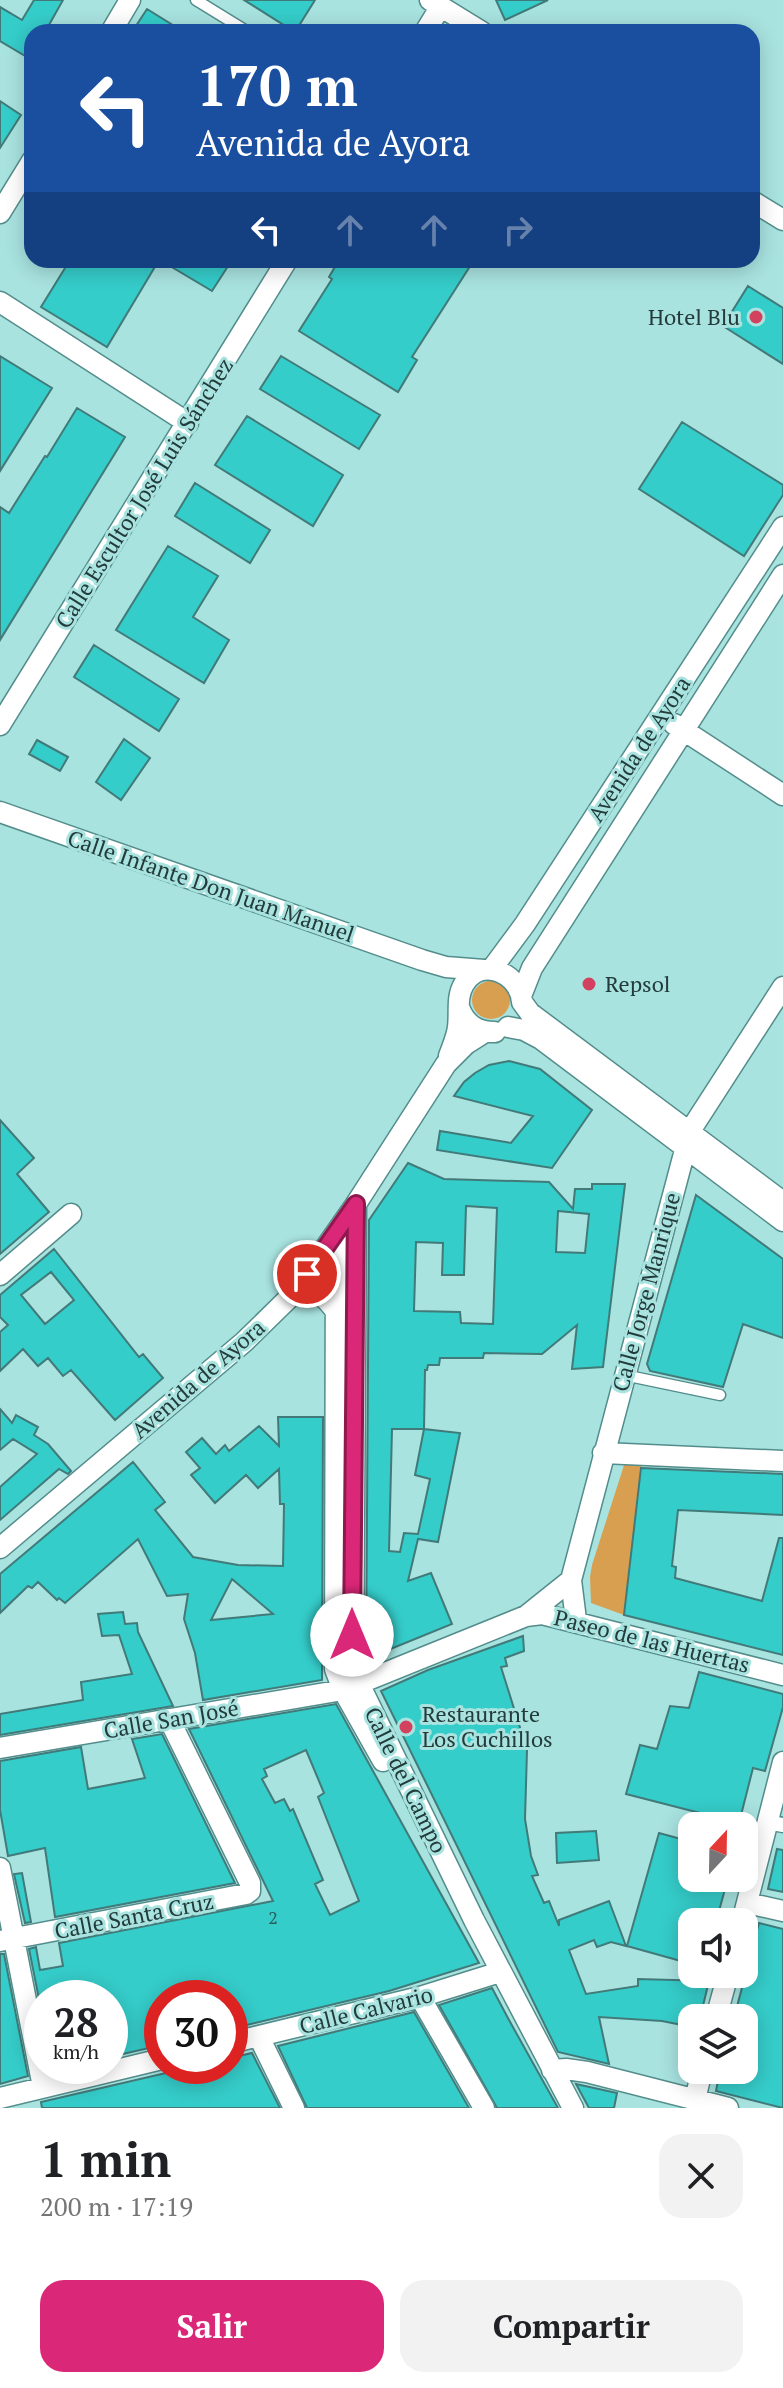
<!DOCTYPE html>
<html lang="es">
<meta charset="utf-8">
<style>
:root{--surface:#fff;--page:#f2f2f2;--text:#202124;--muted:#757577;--accent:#db2777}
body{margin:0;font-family:"PT Serif",serif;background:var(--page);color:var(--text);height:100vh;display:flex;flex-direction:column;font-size:30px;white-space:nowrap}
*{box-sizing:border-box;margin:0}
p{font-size:26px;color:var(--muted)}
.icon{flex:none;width:44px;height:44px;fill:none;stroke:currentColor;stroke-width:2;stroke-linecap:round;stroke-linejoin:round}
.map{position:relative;height:2108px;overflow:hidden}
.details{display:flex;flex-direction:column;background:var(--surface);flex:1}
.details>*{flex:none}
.banner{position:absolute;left:24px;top:24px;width:736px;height:244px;border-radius:24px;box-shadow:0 4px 20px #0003;background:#1a4fa0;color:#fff;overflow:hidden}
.needle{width:52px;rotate:22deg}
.controls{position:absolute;left:678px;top:1812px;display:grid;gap:16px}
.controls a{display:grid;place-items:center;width:80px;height:80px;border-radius:16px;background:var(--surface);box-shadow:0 4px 20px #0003;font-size:40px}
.speed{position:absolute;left:24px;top:1980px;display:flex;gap:16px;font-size:40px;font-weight:700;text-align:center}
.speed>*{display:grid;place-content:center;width:104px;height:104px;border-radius:50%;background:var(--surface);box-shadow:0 4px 20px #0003;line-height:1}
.speed small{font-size:20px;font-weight:400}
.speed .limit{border:12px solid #d22;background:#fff;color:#111}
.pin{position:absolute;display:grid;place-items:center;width:68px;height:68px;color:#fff;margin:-34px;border:4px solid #fff;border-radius:50%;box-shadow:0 2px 8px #0007}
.me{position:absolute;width:88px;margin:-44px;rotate:0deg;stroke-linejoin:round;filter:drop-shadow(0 0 6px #0008)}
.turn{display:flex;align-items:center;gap:28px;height:168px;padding:0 40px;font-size:36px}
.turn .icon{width:104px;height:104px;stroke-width:2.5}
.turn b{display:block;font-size:56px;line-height:68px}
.lanes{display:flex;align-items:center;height:76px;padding:0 40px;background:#0003;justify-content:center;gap:40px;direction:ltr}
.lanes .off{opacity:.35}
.round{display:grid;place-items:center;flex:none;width:84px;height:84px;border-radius:24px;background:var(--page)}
.overview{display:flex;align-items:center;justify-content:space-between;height:136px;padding:0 40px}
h1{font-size:48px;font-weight:800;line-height:60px}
.button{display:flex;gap:16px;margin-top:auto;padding:16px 40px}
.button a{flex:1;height:92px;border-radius:24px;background:var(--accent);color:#fff;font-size:32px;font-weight:800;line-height:92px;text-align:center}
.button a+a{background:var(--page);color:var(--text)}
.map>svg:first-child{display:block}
.green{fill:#d89f51}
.building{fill:#35cdca;stroke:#417a79;stroke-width:2;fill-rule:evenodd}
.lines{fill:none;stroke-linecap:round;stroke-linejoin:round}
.service-casing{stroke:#538d8b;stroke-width:13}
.pedestrian-casing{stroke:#538d8b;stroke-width:17}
.minor-casing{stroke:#538d8b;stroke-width:23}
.service{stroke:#fff;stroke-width:10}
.pedestrian{stroke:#fff;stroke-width:14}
.minor{stroke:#fff;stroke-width:20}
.route-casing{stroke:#8e194d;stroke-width:20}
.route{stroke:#db2777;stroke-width:14}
.poi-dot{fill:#d2425f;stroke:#a8e3e0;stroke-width:3}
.labels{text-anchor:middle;stroke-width:6;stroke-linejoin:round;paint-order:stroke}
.number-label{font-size:18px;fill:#28605e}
.poi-label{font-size:22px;fill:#233b3a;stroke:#a8e3e0;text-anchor:start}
.street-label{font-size:22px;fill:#233b3a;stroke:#a8e3e0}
</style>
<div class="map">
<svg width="783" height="2108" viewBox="0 0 783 2108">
<rect width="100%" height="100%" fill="#a8e3e0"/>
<path class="green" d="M472 1000a19 19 0 1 1 38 0a19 19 0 1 1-38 0Z
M 625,1462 L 642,1463 L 624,1615 L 591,1603 L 590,1577 L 592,1565 Z"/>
<path class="building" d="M 34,0 L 63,0 L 45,32 L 32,32 L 32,60 L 0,41 L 0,7 L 22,20 Z
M 244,0 L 315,0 L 295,32 Z
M 496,0 L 548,0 L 505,20 Z
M 147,9 L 184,32 L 132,32 Z
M 0,101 L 21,115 L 0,148 Z
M 70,260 L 159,260 L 107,347 L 41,307 Z
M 160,260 L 232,260 L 212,291 Z
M 339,260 L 474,260 L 412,357 L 417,360 L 398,392 L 299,331 L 332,279 L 329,277 Z
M 748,286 L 783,308 L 783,364 L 723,326 Z
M 0,356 L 52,388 L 0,471 Z
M 281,356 L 380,415 L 359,449 L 260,389 Z
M 77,408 L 125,437 L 0,640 L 0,507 L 9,513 L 45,456 L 47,457 Z
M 247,416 L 343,475 L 313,526 L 215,465 Z
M 682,422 L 783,485 L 783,495 L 744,556 L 639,489 Z
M 195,483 L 270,530 L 250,563 L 175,516 Z
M 168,546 L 218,576 L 193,617 L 229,640 L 204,683 L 116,630 Z
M 94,645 L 179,699 L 159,731 L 74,677 Z
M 124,739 L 150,758 L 121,800 L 96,782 Z
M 37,740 L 68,757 L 60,771 L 29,754 Z
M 509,1061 L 540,1069 L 592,1110 L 552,1168 L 437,1150 L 440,1131 L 511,1143 L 533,1116 L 454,1096 L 464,1082 L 475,1073 L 489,1065 Z
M 0,1120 L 34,1158 L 17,1174 L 49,1212 L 0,1254 Z
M 408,1163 L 444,1179 L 549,1182 L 573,1209 L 575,1189 L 592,1189 L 592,1184 L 625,1184 L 603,1367 L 572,1369 L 577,1325 L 542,1354 L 484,1353 L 483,1358 L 440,1358 L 439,1365 L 428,1365 L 427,1370 L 425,1370 L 424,1429 L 460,1433 L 438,1542 L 418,1539 L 408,1581 L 431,1573 L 452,1624 L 366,1659 L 369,1220 ZM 466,1206 L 497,1208 L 493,1324 L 461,1323 L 460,1312 L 414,1311 L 416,1242 L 443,1243 L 442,1275 L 464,1275 ZM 558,1211 L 589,1214 L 585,1253 L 556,1252 ZM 392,1429 L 424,1429 L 415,1475 L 430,1479 L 418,1534 L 404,1533 L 400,1552 L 389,1551 Z
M 696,1195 L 783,1259 L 783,1338 L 743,1324 L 723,1387 L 650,1371 L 647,1364 Z
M 54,1249 L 139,1357 L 143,1354 L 163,1378 L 115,1420 L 71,1370 L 63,1376 L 48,1358 L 38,1366 L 23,1349 L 0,1371 L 0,1332 L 8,1325 L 0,1317 L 0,1295 ZM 51,1272 L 74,1300 L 45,1324 L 21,1295 Z
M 0,1409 L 12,1423 L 16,1415 L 38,1427 L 34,1435 L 48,1444 L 71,1471 L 68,1474 L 59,1469 L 0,1520 L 0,1487 L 37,1454 L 13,1439 L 0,1450 Z
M 278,1417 L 323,1417 L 322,1680 L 203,1700 L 195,1653 L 184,1619 L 188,1594 L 167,1596 L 138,1539 L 65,1603 L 59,1598 L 57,1600 L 38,1582 L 32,1588 L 28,1586 L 0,1613 L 0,1574 L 133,1462 L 165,1502 L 155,1510 L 193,1557 L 238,1565 L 283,1566 L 284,1504 L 280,1504 L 279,1469 L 258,1488 L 246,1475 L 215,1503 L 191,1475 L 200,1468 L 186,1452 L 202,1438 L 216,1454 L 225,1445 L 229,1451 L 259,1426 L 279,1446 ZM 232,1579 L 273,1614 L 211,1620 Z
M 641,1468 L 783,1474 L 783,1515 L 678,1510 L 672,1566 L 676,1567 L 675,1578 L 762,1601 L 779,1538 L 783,1538 L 783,1655 L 624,1615 Z
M 123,1612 L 125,1624 L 137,1623 L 138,1632 L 173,1706 L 0,1735 L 0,1714 L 83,1700 L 81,1682 L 132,1674 L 119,1635 L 102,1636 L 98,1614 Z
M 523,1636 L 524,1651 L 505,1658 L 507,1666 L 501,1667 L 527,1750 L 525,1819 L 531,1856 L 538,1875 L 532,1876 L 544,1903 L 549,1901 L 559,1926 L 559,1920 L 609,1901 L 626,1946 L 611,1942 L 597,1947 L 594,1940 L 569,1950 L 586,1994 L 638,1986 L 638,1979 L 709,1981 L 700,2018 L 692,2018 L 692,2027 L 662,2021 L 599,2017 L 609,2064 L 558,2052 L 381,1691 L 428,1670 Z
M 699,1672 L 783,1694 L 783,1707 L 765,1771 L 753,1768 L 739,1823 L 626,1794 L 640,1745 L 657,1749 L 670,1706 L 689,1708 Z
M 336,1704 L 479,1963 L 389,1991 L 230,2029 L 230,1998 L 162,1998 L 162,2045 L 110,2057 L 110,1998 L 42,1998 L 42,2014 L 29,1949 L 36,1947 L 40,1970 L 63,1966 L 59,1943 L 273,1901 L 189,1729 ZM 306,1750 L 324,1793 L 318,1797 L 359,1901 L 330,1915 L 315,1884 L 323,1880 L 293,1809 L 290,1811 L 284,1799 L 275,1803 L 262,1779 L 267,1776 L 264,1769 Z
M 162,1734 L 235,1883 L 55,1917 L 45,1848 L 8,1856 L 0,1810 L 0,1761 L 81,1747 L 88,1789 L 145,1778 L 132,1739 Z
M 596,1831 L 599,1860 L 557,1863 L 556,1833 Z
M 659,1833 L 692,1842 L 692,1878 L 728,1878 L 716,1922 L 692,1922 L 692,1948 L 688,1963 L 627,1946 Z
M 777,1849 L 783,1850 L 783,1892 L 768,1889 Z
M 22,1873 L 31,1922 L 25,1923 L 14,1874 Z
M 759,1923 L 783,1929 L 783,2108 L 716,2091 L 720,2070 L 744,2070 L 744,2018 L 734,2018 Z
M 0,1954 L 4,1954 L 28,2076 L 0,2084 Z
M 492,1988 L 509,2020 L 558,2108 L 497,2108 L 439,2005 Z
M 414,2012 L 469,2108 L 307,2108 L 278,2046 Z
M 252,2053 L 280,2108 L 42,2108 L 41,2102 L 196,2066 L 230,2066 L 230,2058 Z
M 576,2084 L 617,2093 L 614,2108 L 589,2108 Z"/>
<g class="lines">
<g class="service-casing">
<path id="service" d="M 196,0 L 248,32
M 624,1375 L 720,1395"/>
</g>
<g class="pedestrian-casing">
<path id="pedestrian" d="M 767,1822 L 783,1825"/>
</g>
<g class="minor-casing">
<path id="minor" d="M 430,0 L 482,32
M 111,32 L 130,0
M 425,32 L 441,6
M 752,201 L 783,220
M 0,213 L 32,161
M 0,302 L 188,423
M 674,724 L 783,795
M 0,725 L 287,260
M 0,812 L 422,960 L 446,967 L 484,970
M 491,970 L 525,924 L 783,527
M 521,996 L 532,968 L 783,575
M 522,1002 L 530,1013 L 783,1202
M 459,1007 C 465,1024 477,1032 495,1032
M 508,1027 L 524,1030 L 541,1039 L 783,1221
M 449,1056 C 452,1047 457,1037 458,1027 C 460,1012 456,997 464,984 C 481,956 520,973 522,1002
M 356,1204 L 353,1671 L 474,1920 L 573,2108
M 336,1233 L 335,1669 L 343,1690 L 383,1761
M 0,1275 L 71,1214
M 293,1294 C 318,1291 322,1292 337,1313
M 603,1453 L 783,1461
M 0,1548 L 244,1342 L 293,1294 L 356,1204 L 446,1064 L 466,1044 L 485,1032
M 526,1616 L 571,1580
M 576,1620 L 571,1580 L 690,1131 L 783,987
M 0,1748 L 343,1690 L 526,1616 L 542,1614 L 783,1675
M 0,1868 L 43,2087
M 747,1903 L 783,1911
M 742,1922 L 783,1762
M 0,1941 L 246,1894 L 250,1891 L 250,1883 L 169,1719
M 420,1997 L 484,2108
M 716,2018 L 728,1974
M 259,2037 L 294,2108
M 230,2043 L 420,1997 L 500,1972
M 552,2070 L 566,2069 L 587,2072 L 728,2108
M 0,2098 L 162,2059
M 695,2100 L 702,2070"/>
</g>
<use href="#service" class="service"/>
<use href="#pedestrian" class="pedestrian"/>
<use href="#minor" class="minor"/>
</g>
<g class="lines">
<g class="route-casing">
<path id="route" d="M 307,1274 L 356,1204 L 352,1635"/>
</g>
<use href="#route" class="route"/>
</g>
<g class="poi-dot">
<circle cx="756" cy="317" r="8"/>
<circle cx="589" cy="984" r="8"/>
<circle cx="406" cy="1727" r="8"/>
</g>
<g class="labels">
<g class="number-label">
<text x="273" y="1924">2</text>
</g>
<g class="poi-label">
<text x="740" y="325" text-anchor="end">Hotel Blu</text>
<text x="605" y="992">Repsol</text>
<text x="422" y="1722">Restaurante<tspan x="422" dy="25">Los Cuchillos</tspan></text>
</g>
<g class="street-label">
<text transform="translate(144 493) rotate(-58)" y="8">Calle Escultor José Luis Sánchez</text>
<text transform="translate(639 749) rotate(-57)" y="8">Avenida de Ayora</text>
<text transform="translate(211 886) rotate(19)" y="8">Calle Infante Don Juan Manuel</text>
<text transform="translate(646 1292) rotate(-75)" y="8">Calle Jorge Manrique</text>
<text transform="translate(198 1379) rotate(-41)" y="8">Avenida de Ayora</text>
<text transform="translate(652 1641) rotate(14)" y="8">Paseo de las Huertas</text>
<text transform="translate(171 1719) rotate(-10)" y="8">Calle San José</text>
<text transform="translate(406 1780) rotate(64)" y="8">Calle del Campo</text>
<text transform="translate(134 1916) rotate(-11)" y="8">Calle Santa Cruz</text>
<text transform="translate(366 2010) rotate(-14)" y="8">Calle Calvario</text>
</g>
</g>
</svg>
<div class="controls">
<a><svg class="needle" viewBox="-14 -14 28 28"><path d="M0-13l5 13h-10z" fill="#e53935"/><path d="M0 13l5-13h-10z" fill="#757577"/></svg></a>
<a><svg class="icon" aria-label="sound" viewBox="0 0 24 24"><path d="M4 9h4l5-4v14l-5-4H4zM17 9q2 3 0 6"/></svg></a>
<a><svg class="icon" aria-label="layers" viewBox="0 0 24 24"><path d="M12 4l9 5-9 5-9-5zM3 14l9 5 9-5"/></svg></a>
</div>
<div class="speed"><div>28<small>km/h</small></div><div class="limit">30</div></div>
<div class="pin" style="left:307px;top:1274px;background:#d93025"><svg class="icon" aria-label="arrive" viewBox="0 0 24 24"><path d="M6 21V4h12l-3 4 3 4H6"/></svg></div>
<svg class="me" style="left:352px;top:1635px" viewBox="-20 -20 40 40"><circle r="19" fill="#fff"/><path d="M0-13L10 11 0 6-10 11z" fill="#db2777"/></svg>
<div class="banner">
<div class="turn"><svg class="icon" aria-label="left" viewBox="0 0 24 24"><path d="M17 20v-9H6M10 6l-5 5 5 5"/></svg><div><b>170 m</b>Avenida de Ayora</div></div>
<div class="lanes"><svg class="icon" aria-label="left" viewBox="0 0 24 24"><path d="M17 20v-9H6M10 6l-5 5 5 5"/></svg><svg class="icon off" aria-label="ahead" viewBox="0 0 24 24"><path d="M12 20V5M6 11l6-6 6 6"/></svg><svg class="icon off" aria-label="ahead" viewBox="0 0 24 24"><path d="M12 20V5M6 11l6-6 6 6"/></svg><svg class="icon off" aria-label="right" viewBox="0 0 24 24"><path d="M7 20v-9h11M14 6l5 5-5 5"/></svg></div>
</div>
</div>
<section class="details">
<div class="overview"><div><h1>1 min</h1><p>200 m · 17:19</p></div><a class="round"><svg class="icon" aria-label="close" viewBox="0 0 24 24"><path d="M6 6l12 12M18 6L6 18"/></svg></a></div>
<div class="button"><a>Salir</a><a>Compartir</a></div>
</section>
